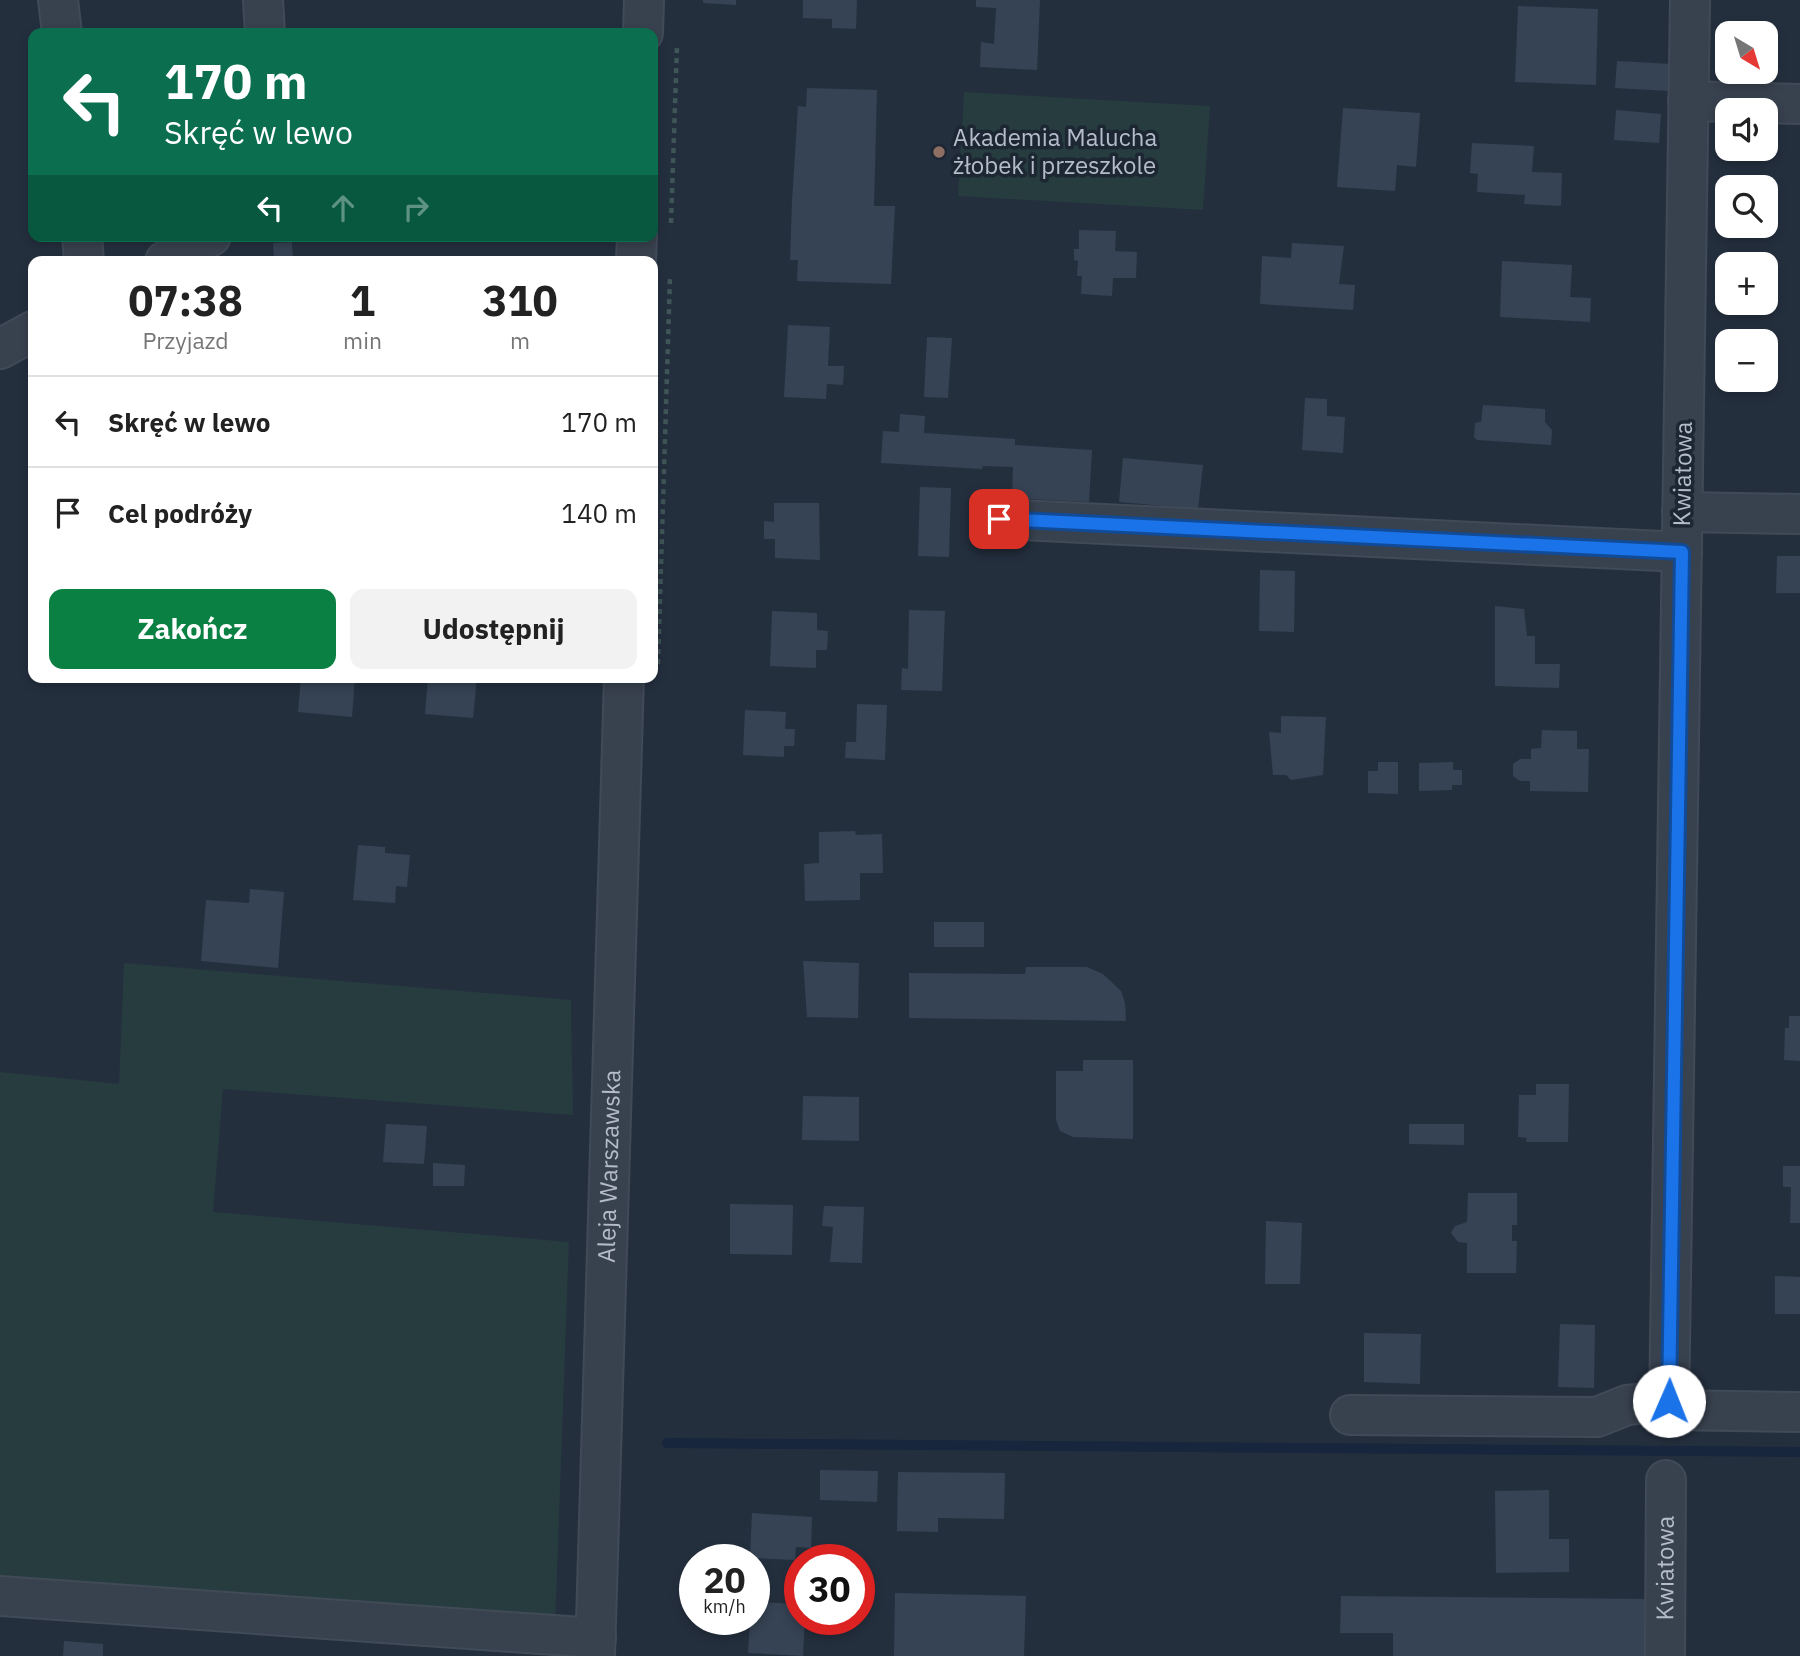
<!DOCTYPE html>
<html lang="pl">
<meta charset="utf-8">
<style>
:root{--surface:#fff;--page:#f2f2f2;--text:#222;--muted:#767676;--line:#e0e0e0;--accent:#0b8043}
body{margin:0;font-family:"IBM Plex Sans",sans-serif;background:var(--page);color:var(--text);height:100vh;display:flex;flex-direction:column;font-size:26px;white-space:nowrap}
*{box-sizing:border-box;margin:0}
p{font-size:23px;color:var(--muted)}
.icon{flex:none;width:38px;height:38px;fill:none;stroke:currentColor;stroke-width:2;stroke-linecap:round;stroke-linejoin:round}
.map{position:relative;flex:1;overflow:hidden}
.side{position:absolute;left:28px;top:256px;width:630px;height:427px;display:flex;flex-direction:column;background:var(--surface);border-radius:14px;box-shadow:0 4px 10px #0003}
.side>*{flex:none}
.guide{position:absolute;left:28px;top:28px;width:630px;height:214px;border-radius:14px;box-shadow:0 4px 10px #0003;background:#0b6e4f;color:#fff;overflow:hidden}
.needle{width:46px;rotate:142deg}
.fabs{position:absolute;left:1715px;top:21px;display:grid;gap:14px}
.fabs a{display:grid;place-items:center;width:63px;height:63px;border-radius:14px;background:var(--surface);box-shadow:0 4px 10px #0003;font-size:35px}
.speed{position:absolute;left:679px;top:1544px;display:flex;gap:14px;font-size:35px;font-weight:700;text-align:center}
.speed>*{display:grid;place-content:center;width:91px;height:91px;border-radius:50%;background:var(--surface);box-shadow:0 4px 10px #0003;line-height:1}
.speed small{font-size:18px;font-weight:400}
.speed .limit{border:10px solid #d22;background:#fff;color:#111}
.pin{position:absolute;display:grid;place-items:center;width:60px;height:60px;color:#fff;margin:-30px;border-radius:14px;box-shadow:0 4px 10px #0006}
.me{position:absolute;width:77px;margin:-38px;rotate:1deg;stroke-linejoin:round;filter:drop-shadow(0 0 5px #0008)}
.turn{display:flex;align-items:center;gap:24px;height:147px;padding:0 21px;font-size:32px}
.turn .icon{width:91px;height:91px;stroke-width:2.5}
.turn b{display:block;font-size:49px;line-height:60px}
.lanes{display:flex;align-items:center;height:66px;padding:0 21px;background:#0003;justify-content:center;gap:35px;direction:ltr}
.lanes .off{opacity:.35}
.eta{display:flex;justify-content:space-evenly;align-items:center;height:119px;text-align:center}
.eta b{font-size:42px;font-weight:700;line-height:49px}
.cta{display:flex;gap:14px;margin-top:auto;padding:14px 21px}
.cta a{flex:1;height:80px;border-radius:14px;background:var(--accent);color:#fff;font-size:28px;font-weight:700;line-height:80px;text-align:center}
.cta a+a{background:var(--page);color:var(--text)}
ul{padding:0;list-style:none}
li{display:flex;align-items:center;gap:21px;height:91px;padding:0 21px;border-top:2px solid var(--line)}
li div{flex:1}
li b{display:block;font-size:26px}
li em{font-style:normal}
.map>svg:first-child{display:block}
.green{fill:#263c3f}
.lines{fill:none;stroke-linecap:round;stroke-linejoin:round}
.stream{stroke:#17263c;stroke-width:10}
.building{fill:#364354}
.minor-casing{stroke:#414a57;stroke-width:42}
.path{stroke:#3f5557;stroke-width:4.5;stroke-dasharray:5 5;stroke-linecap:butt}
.minor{stroke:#38414e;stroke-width:38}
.route-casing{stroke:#114b97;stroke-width:18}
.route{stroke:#1a73e8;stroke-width:12}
.education-dot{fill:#8d6e63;stroke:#1d2633;stroke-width:2.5}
.labels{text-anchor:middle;stroke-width:7;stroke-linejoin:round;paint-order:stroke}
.poi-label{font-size:24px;fill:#b4bcc9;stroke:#1d2633;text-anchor:start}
.street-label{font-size:24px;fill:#b4bcc9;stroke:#1d2633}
</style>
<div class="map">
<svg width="1800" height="1656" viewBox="0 0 1800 1656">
<rect width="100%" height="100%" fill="#242f3e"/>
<path class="green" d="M 964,92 L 1210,106 L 1203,210 L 958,196 Z
M 124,963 L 571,1000 L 573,1115 L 223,1089 L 213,1212 L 569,1242 L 555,1627 L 0,1586 L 0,1072 L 119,1084 Z"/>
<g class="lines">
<path class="stream" d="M 667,1443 L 1800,1452"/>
</g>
<path class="building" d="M 703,0 L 736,0 L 736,5 L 703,3 Z
M 803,0 L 857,0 L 856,29 L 832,28 L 832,19 L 803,18 Z
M 976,0 L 1040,0 L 1037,70 L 980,67 L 981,42 L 994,44 L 996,8 L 976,7 Z
M 1518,6 L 1598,9 L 1596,85 L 1515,82 Z
M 1617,61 L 1671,64 L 1669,91 L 1615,88 Z
M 807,88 L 877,90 L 874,206 L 895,206 L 891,284 L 797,281 L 798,260 L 790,260 L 792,201 L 798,106 L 806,107 Z
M 1343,108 L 1420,113 L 1416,167 L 1397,165 L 1395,191 L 1337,187 Z
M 1616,110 L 1661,114 L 1659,143 L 1614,140 Z
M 1472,143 L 1534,146 L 1532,172 L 1562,173 L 1561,206 L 1524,204 L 1525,195 L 1477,192 L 1478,174 L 1470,173 Z
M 1079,230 L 1116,231 L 1115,251 L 1137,252 L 1136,278 L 1113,278 L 1112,296 L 1081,294 L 1082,276 L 1077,276 L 1078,261 L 1074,260 L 1074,249 L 1079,249 Z
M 292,242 L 293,261 L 274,261 L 273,243 Z
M 1292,243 L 1344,246 L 1339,284 L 1355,285 L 1353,310 L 1260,304 L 1262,256 L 1291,258 Z
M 1502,261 L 1572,265 L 1570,297 L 1591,298 L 1590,322 L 1500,317 Z
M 788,325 L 830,327 L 828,366 L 844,366 L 843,385 L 827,384 L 826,399 L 784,397 Z
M 927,337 L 952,338 L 948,398 L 924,397 Z
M 1305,398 L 1327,399 L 1327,416 L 1345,417 L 1343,453 L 1302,450 Z
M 1483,405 L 1545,409 L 1545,422 L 1552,430 L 1551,445 L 1477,440 L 1474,437 L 1475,423 L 1481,422 Z
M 900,414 L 925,416 L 924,433 L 1015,439 L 1015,445 L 1092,450 L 1089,502 L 1012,498 L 1013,467 L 983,466 L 982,469 L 881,463 L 883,431 L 899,432 Z
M 1123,458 L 1203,465 L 1198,509 L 1119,502 Z
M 920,487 L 951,488 L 949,557 L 918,556 Z
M 774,503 L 819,503 L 820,560 L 775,558 L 775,539 L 764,539 L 764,521 L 774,522 Z
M 1777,556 L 1800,556 L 1800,593 L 1776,593 Z
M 1260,570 L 1295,571 L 1294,632 L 1259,631 Z
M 1495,606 L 1524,609 L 1527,636 L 1535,636 L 1535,664 L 1560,664 L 1559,688 L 1495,686 Z
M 909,610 L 945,611 L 942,691 L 901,690 L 902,668 L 908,669 Z
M 772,611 L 817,613 L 817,630 L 828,631 L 827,650 L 816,650 L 816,668 L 770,666 Z
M 301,677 L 355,677 L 352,717 L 298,712 Z
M 428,677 L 477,677 L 473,718 L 425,714 Z
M 857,704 L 887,705 L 885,760 L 845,758 L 846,742 L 856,742 Z
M 745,710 L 786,712 L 785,729 L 795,729 L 794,746 L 784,746 L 784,757 L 743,755 Z
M 1281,716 L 1326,717 L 1323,775 L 1291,780 L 1286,775 L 1273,775 L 1269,732 L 1281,733 Z
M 1542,730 L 1577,731 L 1577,749 L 1589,749 L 1588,792 L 1530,791 L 1530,781 L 1520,781 L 1513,776 L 1513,764 L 1520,759 L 1531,759 L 1531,749 L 1541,748 Z
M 1378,762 L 1398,762 L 1398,794 L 1368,793 L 1368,771 L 1378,771 Z
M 1453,762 L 1453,770 L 1462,770 L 1462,785 L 1452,785 L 1452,790 L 1419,791 L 1419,763 Z
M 855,831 L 856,835 L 882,834 L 883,873 L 860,873 L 860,900 L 805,901 L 804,864 L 819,863 L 819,832 Z
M 358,845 L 385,847 L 385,853 L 410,855 L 407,887 L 396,886 L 395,903 L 353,900 Z
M 250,889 L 284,892 L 278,968 L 201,961 L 206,900 L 249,903 Z
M 934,922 L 984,922 L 984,947 L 934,947 Z
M 803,961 L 859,963 L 858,1018 L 807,1017 Z
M 1026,967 L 1087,967 L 1103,974 L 1121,991 L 1125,1003 L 1126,1021 L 909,1018 L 909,973 L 1025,974 Z
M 1789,1016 L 1800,1016 L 1800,1061 L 1784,1060 L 1785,1028 L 1789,1028 Z
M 1083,1060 L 1133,1060 L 1133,1139 L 1073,1137 L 1060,1131 L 1056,1120 L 1056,1071 L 1083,1071 Z
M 1536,1084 L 1569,1084 L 1568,1142 L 1526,1142 L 1527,1138 L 1518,1137 L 1519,1095 L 1536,1095 Z
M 803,1096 L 859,1097 L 859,1141 L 802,1140 Z
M 386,1124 L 427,1126 L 424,1164 L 383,1162 Z
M 1409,1124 L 1464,1124 L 1464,1145 L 1409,1144 Z
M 433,1163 L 465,1165 L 464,1186 L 433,1186 Z
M 1783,1166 L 1800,1166 L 1800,1223 L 1790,1223 L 1791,1187 L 1783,1187 Z
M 1468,1193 L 1517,1193 L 1517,1225 L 1512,1225 L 1512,1241 L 1517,1241 L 1516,1273 L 1467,1273 L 1467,1243 L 1458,1242 L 1451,1233 L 1455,1226 L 1467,1222 Z
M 730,1204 L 793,1205 L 792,1255 L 730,1254 Z
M 824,1206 L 864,1207 L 862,1263 L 830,1262 L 833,1227 L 822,1226 Z
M 1266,1221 L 1302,1223 L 1300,1284 L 1265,1284 Z
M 1775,1276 L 1800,1277 L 1800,1314 L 1775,1314 Z
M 1560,1324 L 1595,1325 L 1594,1388 L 1558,1387 Z
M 1364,1333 L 1421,1334 L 1420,1384 L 1364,1382 Z
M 820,1470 L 878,1471 L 877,1502 L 820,1500 Z
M 898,1472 L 1005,1473 L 1004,1519 L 938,1518 L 938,1532 L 897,1531 Z
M 1549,1490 L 1549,1539 L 1569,1539 L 1569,1572 L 1496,1573 L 1495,1491 Z
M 752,1513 L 812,1517 L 811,1548 L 796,1547 L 795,1560 L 750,1558 Z
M 895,1593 L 1026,1596 L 1024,1656 L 894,1656 Z
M 1341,1596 L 1649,1599 L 1648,1656 L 1393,1656 L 1393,1633 L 1340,1633 Z
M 754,1602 L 800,1604 L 800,1619 L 805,1619 L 803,1656 L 748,1653 L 750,1619 L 754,1619 Z
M 64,1641 L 103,1644 L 103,1656 L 63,1656 Z"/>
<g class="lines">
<g class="minor-casing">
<g id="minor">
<path d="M 58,0 L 62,33"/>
<path d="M 263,0 L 265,33"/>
<path d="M 1690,0 L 1669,1410 L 1800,1412"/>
<path d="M 643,33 L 644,0"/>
<path d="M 1688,101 L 1800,104"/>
<path d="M 82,236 L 84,261"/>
<path d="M 165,261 L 211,236"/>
<path d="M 636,261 L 637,236"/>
<path d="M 0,349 L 33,331"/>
<path d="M 1682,512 L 1800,514"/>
<path d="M 999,519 L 1682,552"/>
<path d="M 1350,1415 L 1597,1417 L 1627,1405 L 1669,1401"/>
<path d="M 0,1596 L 596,1638"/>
<path id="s1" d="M 595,1656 L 624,677"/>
<path id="s2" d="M 1665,1656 L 1666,1480"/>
</g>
</g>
<path class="path" d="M 671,223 L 677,46
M 658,664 L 670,277"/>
<use href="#minor" class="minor"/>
</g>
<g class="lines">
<g class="route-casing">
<path id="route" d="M 999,519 L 1682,552 L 1669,1401"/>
</g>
<use href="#route" class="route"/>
</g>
<circle class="education-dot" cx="939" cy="152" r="7"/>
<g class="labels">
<g class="poi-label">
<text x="953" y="146">Akademia Malucha<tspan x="953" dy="28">żłobek i przeszkole</tspan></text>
</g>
<g class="street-label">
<text transform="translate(1683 474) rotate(-89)" y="8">Kwiatowa</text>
<text dy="8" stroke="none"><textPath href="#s1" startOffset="490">Aleja Warszawska</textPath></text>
<text dy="8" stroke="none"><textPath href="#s2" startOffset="88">Kwiatowa</textPath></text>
</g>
</g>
</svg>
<div class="fabs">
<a><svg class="needle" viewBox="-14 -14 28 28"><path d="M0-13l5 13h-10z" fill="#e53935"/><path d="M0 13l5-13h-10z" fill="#767676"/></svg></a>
<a><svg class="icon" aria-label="sound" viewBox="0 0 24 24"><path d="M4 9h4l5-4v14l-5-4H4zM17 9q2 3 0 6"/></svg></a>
<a><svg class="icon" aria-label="search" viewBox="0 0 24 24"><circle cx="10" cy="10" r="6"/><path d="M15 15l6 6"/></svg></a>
<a>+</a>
<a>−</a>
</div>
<div class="speed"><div>20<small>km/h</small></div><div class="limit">30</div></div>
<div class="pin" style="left:999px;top:519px;background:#d93025"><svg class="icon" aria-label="arrive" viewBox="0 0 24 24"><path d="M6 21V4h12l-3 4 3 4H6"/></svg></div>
<svg class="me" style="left:1669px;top:1401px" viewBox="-20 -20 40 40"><circle r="19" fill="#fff"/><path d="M0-13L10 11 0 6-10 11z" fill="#1a73e8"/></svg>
<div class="guide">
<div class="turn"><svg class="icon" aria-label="left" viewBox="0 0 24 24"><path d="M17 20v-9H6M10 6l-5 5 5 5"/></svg><div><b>170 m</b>Skręć w lewo</div></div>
<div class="lanes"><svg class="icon" aria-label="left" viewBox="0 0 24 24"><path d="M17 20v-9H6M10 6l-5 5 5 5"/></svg><svg class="icon off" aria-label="ahead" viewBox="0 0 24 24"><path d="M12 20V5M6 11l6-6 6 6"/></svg><svg class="icon off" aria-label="right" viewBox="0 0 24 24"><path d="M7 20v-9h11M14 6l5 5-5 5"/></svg></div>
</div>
<section class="side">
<div class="eta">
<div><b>07:38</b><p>Przyjazd</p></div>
<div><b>1</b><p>min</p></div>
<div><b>310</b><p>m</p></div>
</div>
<ul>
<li><svg class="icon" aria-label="left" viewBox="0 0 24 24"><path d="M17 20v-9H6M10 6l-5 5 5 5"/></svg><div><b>Skręć w lewo</b></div><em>170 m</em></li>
<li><svg class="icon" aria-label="arrive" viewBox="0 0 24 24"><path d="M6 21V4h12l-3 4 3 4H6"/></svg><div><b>Cel podróży</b></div><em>140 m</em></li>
</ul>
<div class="cta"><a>Zakończ</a><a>Udostępnij</a></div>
</section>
</div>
